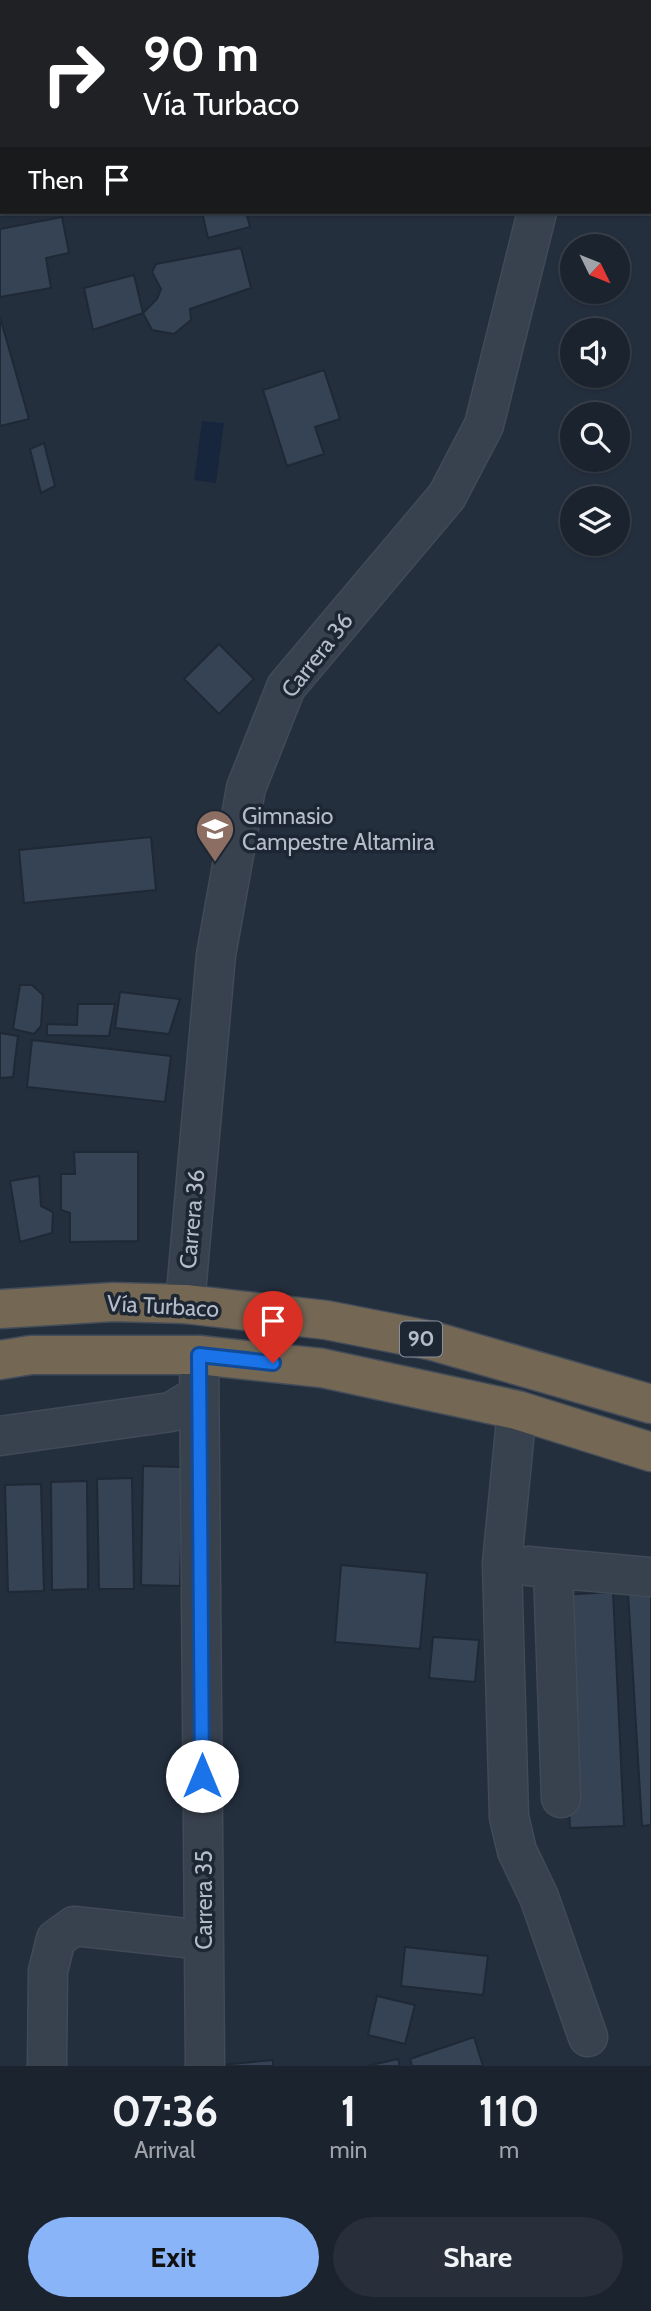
<!DOCTYPE html>
<meta charset="utf-8">
<style>
:root{--surface:#1b232e;--page:#282f3a;--text:#f1f3f6;--muted:#a0a4aa;--line:#39404a;--accent:#8ab4f8}
body{margin:0;font-family:Cabin,sans-serif;background:var(--page);color:var(--text);height:100vh;display:flex;flex-direction:column;font-size:26px;white-space:nowrap}
*{box-sizing:border-box;margin:0}
p{font-size:23px;color:var(--muted)}
.icon{flex:none;width:38px;height:38px;fill:none;stroke:currentColor;stroke-width:2;stroke-linecap:round;stroke-linejoin:round}
.map{position:relative;height:2066px;overflow:hidden}
.sheet{display:flex;flex-direction:column;background:var(--surface);flex:1}
.sheet>*{flex:none}
.banner{position:absolute;left:0px;top:0px;width:651px;height:214px;box-shadow:0 2px 5px #0004,0 0 0 2px var(--line);background:#202124;color:#fff;overflow:hidden}
.needle{width:46px;rotate:133deg}
.tools{position:absolute;left:560px;top:234px;display:grid;gap:14px}
.tools a{display:grid;place-items:center;width:70px;height:70px;border-radius:50%;background:var(--surface);box-shadow:0 2px 5px #0004,0 0 0 2px var(--line);font-size:35px}
.pin{position:absolute;display:grid;place-items:center;width:60px;height:60px;color:#fff;margin:-72px -30px;border-radius:50% 50% 50% 0;rotate:-45deg;box-shadow:0 0 7px #0007}
.pin .icon{rotate:45deg}
.me{position:absolute;width:77px;margin:-38px;rotate:0deg;stroke-linejoin:round;filter:drop-shadow(0 0 5px #0008)}
.turn{display:flex;align-items:center;gap:24px;height:147px;padding:0 28px;font-size:32px}
.turn .icon{width:91px;height:91px;stroke-width:2.5}
.turn b{display:block;font-size:49px;line-height:60px}
.then{display:flex;align-items:center;height:66px;padding:0 28px;background:#0003;gap:14px;font-size:26px}
.eta{display:flex;justify-content:space-evenly;align-items:center;height:119px;text-align:center}
.eta b{font-size:42px;font-weight:700;line-height:49px}
.cta{display:flex;gap:14px;margin-top:auto;padding:14px 28px}
.cta a{flex:1;height:80px;border-radius:42px;background:var(--accent);color:#111;font-size:28px;font-weight:700;line-height:80px;text-align:center}
.cta a+a{background:var(--page);color:var(--text)}
.map>svg:first-child{display:block}
.water{fill:#17263c}
.building{fill:#364354;stroke:#1f2835;stroke-width:2}
.lines{fill:none;stroke-linecap:round;stroke-linejoin:round}
.minor-casing{stroke:#414a57;stroke-width:41}
.highway-casing{stroke:#434c59;stroke-width:41}
.minor{stroke:#38414e;stroke-width:38}
.highway{stroke:#746855;stroke-width:38}
.route-casing{stroke:#114b97;stroke-width:18}
.route{stroke:#1a73e8;stroke-width:12}
.labels{text-anchor:middle;stroke-width:7;stroke-linejoin:round;paint-order:stroke}
.shield{fill:#1d2633;stroke:#878f9c;stroke-width:2}
.shield-label{font-size:21px;font-weight:bold;fill:#b4bcc9}
.street-label{font-size:23px;fill:#b4bcc9;stroke:#1d2633}
.poi-label{font-size:23px;fill:#b4bcc9;stroke:#1d2633;text-anchor:start}
</style>
<div class="map">
<svg width="651" height="2066" viewBox="0 0 651 2066">
<rect width="100%" height="100%" fill="#242f3e"/>
<path class="water" d="M 202,421 L 224,423 L 216,483 L 194,480 Z"/>
<path class="building" d="M 0,58 L 2,58 L 0,92 Z
M 0,95 L 2,95 L 0,122 Z
M 0,140 L 2,140 L 0,189 Z
M 202,212 L 246,212 L 250,227 L 208,238 Z
M 62,217 L 69,253 L 46,258 L 51,288 L 0,297 L 0,229 Z
M 241,248 L 251,288 L 190,309 L 191,320 L 174,334 L 152,330 L 143,313 L 157,299 L 161,289 L 152,272 L 156,264 Z
M 134,275 L 143,313 L 93,330 L 84,288 Z
M 0,317 L 29,419 L 0,426 Z
M 324,370 L 340,419 L 315,427 L 324,454 L 287,466 L 263,390 Z
M 44,443 L 55,486 L 41,493 L 30,449 Z
M 219,644 L 254,679 L 219,714 L 184,679 Z
M 151,837 L 156,890 L 24,903 L 19,850 Z
M 20,985 L 32,985 L 43,995 L 41,1026 L 34,1034 L 13,1029 Z
M 120,992 L 180,999 L 169,1034 L 115,1028 Z
M 78,1004 L 115,1004 L 109,1036 L 47,1035 L 47,1024 L 77,1025 Z
M 0,1033 L 18,1036 L 13,1077 L 0,1078 Z
M 32,1040 L 171,1056 L 165,1102 L 27,1087 Z
M 74,1152 L 138,1152 L 138,1241 L 70,1242 L 70,1213 L 61,1210 L 61,1174 L 75,1174 Z
M 39,1176 L 41,1206 L 53,1212 L 52,1233 L 20,1242 L 10,1181 Z
M 143,1466 L 183,1467 L 180,1586 L 141,1585 Z
M 132,1478 L 134,1589 L 99,1589 L 97,1479 Z
M 87,1481 L 88,1589 L 52,1590 L 51,1482 Z
M 41,1484 L 44,1591 L 8,1592 L 5,1485 Z
M 341,1565 L 427,1573 L 420,1649 L 335,1642 Z
M 651,1590 L 651,1825 L 642,1826 L 628,1592 Z
M 613,1592 L 624,1826 L 570,1828 L 560,1595 Z
M 433,1637 L 479,1640 L 475,1682 L 429,1678 Z
M 405,1947 L 488,1956 L 483,1995 L 401,1986 Z
M 377,1996 L 415,2005 L 405,2044 L 368,2035 Z
M 474,2037 L 483,2066 L 412,2066 L 410,2059 Z
M 398,2059 L 400,2066 L 367,2066 Z
M 273,2060 L 273,2066 L 221,2066 L 221,2065 Z"/>
<g class="lines">
<g class="minor-casing">
<path id="minor" d="M 593,2 L 593,0
M 185,1304 L 216,955 L 246,788 L 286,687 L 447,496 L 484,425 L 537,212
M 199,1355 L 205,2066
M 517,1410 L 502,1563 L 509,1817 L 517,1851 L 539,1897 L 588,2037
M 0,1436 L 171,1412 L 199,1395
M 528,1566 L 651,1577
M 553,1570 L 561,1798
M 47,2066 L 48,1971 L 56,1939 L 74,1926 L 204,1940"/>
</g>
<g class="highway-casing">
<path id="highway" d="M 0,1309 L 113,1302 L 185,1304 L 326,1320 L 433,1341 L 651,1404
M 0,1360 L 31,1355 L 199,1355 L 322,1368 L 517,1410 L 651,1452"/>
</g>
<use href="#minor" class="minor"/>
<use href="#highway" class="highway"/>
</g>
<g class="lines">
<g class="route-casing">
<path id="route" d="M 202,1776 L 199,1355 L 273,1363"/>
</g>
<use href="#route" class="route"/>
</g>
<defs>
<g id="school-pin" transform="scale(2.0125)"><path d="M0 17L-7.5 6A9.5 9.5 0 1 1 7.5 6Z" fill="#8d6e63" stroke="#1d2633"/><path d="M0-5L7-2L0 1L-7-2ZM-4 1L0 2.5L4 1V4Q0 6-4 4Z" fill="#fff"/></g>
</defs>
<g fill-rule="evenodd">
<use href="#school-pin" x="215" y="829"/>
</g>
<g class="labels">
<rect class="shield" x="400" y="1321.5" width="42" height="35" rx="5"/>
<g class="shield-label">
<text x="421" y="1346">90</text>
</g>
<g class="street-label">
<text transform="translate(317 655) rotate(-52)" y="8">Carrera 36</text>
<text transform="translate(192 1219) rotate(-85)" y="8">Carrera 36</text>
<text transform="translate(163 1306) rotate(3)" y="8">Vía Turbaco</text>
<text transform="translate(204 1900) rotate(-90)" y="8">Carrera 35</text>
</g>
<g class="poi-label">
<text x="242" y="824">Gimnasio<tspan x="242" dy="26">Campestre Altamira</tspan></text>
</g>
</g>
</svg>
<div class="tools">
<a><svg class="needle" viewBox="-14 -14 28 28"><path d="M0-13l5 13h-10z" fill="#e53935"/><path d="M0 13l5-13h-10z" fill="#a0a4aa"/></svg></a>
<a><svg class="icon" aria-label="sound" viewBox="0 0 24 24"><path d="M4 9h4l5-4v14l-5-4H4zM17 9q2 3 0 6"/></svg></a>
<a><svg class="icon" aria-label="search" viewBox="0 0 24 24"><circle cx="10" cy="10" r="6"/><path d="M15 15l6 6"/></svg></a>
<a><svg class="icon" aria-label="layers" viewBox="0 0 24 24"><path d="M12 4l9 5-9 5-9-5zM3 14l9 5 9-5"/></svg></a>
</div>
<div class="pin" style="left:273px;top:1363px;background:#d93025"><svg class="icon" aria-label="arrive" viewBox="0 0 24 24"><path d="M6 21V4h12l-3 4 3 4H6"/></svg></div>
<svg class="me" style="left:202px;top:1776px" viewBox="-20 -20 40 40"><circle r="19" fill="#fff"/><path d="M0-13L10 11 0 6-10 11z" fill="#1a73e8"/></svg>
<div class="banner">
<div class="turn"><svg class="icon" aria-label="right" viewBox="0 0 24 24"><path d="M7 20v-9h11M14 6l5 5-5 5"/></svg><div><b>90 m</b>Vía Turbaco</div></div>
<div class="then">Then<svg class="icon" aria-label="arrive" viewBox="0 0 24 24"><path d="M6 21V4h12l-3 4 3 4H6"/></svg></div>
</div>
</div>
<section class="sheet">
<div class="eta">
<div><b>07:36</b><p>Arrival</p></div>
<div><b>1</b><p>min</p></div>
<div><b>110</b><p>m</p></div>
</div>
<div class="cta"><a>Exit</a><a>Share</a></div>
</section>
